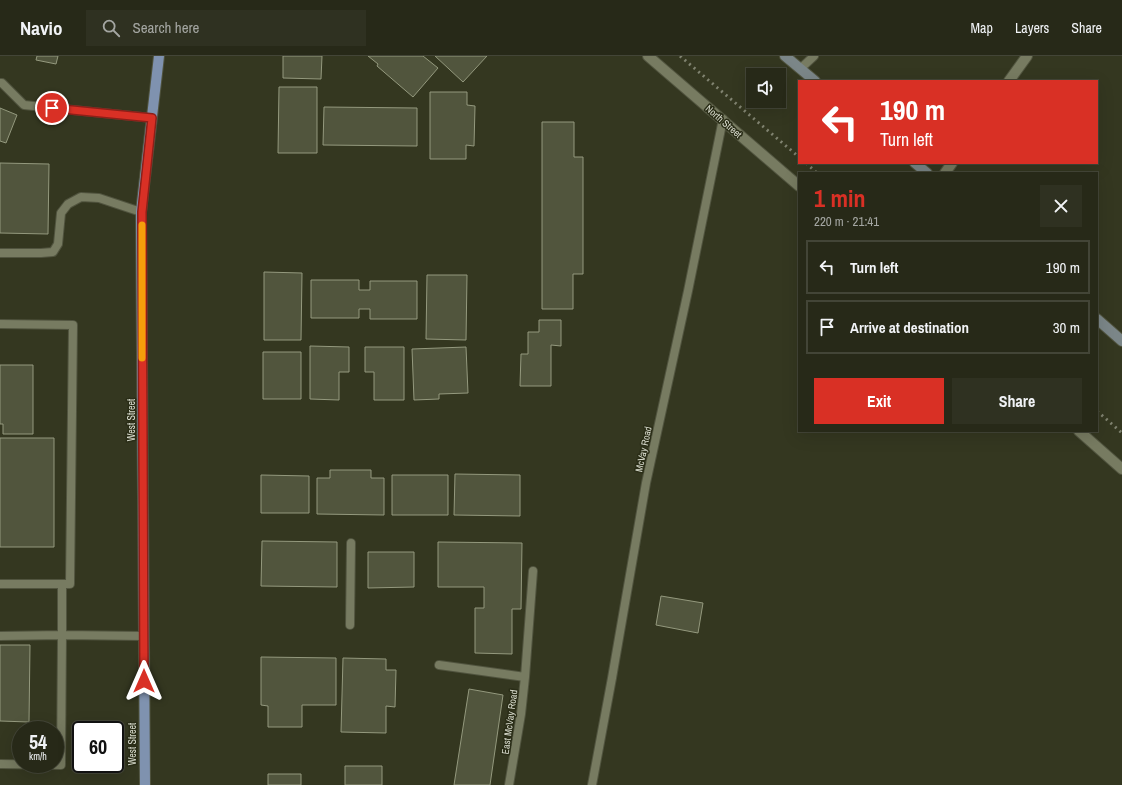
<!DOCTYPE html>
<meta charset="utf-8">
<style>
:root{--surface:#272918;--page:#2f3121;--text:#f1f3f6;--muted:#a4a6a2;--line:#434537;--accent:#d93025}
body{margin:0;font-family:"Archivo Narrow",sans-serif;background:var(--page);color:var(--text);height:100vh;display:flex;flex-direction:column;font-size:15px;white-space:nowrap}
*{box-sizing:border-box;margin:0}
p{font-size:13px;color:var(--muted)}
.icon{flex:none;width:22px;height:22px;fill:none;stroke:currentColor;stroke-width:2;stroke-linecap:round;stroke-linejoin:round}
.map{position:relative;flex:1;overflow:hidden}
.panel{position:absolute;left:798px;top:116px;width:300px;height:260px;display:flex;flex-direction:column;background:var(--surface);border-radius:0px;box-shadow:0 4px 16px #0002,0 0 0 1px var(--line)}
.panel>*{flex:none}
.hud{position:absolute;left:798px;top:24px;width:300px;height:84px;border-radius:0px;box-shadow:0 4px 16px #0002,0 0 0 1px var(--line);background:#d93025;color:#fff;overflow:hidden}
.fabs{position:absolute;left:746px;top:12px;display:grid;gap:8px}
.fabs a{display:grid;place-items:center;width:40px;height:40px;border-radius:0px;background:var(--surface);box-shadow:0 4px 16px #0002,0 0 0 1px var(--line);font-size:20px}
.speed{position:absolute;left:12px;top:665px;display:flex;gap:8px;font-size:20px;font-weight:700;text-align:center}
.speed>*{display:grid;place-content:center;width:52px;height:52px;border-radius:50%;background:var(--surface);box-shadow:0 4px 16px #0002,0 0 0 1px var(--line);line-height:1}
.speed small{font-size:10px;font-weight:400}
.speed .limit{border:2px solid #111;border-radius:6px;background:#fff;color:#111}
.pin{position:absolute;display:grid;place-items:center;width:34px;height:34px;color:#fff;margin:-17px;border:2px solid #fff;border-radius:50%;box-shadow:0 1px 4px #0007}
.me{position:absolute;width:44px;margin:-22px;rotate:0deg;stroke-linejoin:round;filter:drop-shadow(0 0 3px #0008)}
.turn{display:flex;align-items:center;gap:14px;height:84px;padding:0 16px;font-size:18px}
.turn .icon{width:52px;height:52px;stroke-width:2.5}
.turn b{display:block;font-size:28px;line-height:34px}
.round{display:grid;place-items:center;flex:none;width:42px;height:42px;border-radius:0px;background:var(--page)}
.overview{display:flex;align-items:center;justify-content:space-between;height:68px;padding:0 16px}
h1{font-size:24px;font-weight:800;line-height:30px;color:var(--accent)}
.action{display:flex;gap:8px;margin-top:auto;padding:8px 16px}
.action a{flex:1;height:46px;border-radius:0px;background:var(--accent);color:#fff;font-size:16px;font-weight:800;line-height:46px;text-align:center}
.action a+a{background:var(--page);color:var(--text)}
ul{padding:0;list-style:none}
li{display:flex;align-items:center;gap:12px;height:54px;margin:0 8px 6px;padding:0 8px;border:2px solid var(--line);border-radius:0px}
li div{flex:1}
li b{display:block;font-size:15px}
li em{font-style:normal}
header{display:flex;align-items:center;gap:24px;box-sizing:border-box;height:56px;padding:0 20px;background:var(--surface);border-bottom:1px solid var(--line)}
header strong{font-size:19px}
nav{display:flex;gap:22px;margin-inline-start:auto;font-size:14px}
.search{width:280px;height:36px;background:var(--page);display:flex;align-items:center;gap:10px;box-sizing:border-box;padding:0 14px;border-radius:0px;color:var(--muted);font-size:15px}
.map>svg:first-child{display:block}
.building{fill:#51553d;stroke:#94997e}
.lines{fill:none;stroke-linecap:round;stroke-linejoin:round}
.service-casing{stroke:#51543f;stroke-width:10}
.minor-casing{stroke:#51543f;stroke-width:12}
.secondary-casing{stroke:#51543f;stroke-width:12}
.primary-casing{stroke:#51543f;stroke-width:12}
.service{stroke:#777b61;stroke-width:8}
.minor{stroke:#777b61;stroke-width:10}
.secondary{stroke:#7b8688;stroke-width:10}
.primary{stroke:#7f92af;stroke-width:10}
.rail{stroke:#808370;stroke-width:3;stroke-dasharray:2 4;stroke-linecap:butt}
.route-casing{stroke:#8d1f18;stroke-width:10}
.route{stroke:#d93025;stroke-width:7}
.slow{stroke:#f59e0b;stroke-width:7}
.labels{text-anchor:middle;stroke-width:3;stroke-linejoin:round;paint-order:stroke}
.street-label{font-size:10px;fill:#d9dcce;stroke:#2a2d17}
</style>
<header>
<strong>Navio</strong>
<div class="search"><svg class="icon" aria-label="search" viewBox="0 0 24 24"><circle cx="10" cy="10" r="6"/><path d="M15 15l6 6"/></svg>Search here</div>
<nav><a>Map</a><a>Layers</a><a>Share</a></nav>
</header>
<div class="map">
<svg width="1122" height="729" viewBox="0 0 1122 729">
<rect width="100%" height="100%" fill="#343720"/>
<path class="building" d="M 37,0 L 58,0 L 56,8 L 36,4 Z
M 283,0 L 322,0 L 321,23 L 283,22 Z
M 368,0 L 423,0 L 438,12 L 413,41 L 377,10 L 378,8 Z
M 435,0 L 487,0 L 463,26 Z
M 279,31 L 317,31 L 317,97 L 278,97 Z
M 430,36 L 467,36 L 467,49 L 475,50 L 474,90 L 466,89 L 466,103 L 430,103 Z
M 324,51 L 417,52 L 417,90 L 323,89 Z
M 0,52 L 17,59 L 6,87 L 0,85 Z
M 542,66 L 574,66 L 574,101 L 583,101 L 583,218 L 573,218 L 573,253 L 542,253 Z
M 0,107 L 49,108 L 48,178 L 0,177 Z
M 264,216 L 302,217 L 301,284 L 264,284 Z
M 427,219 L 467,219 L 466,284 L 426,283 Z
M 311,224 L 359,224 L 359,234 L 370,234 L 370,225 L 417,225 L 417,263 L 370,263 L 370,253 L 359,253 L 359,262 L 311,262 Z
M 539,264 L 561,264 L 561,290 L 551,289 L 551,330 L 520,330 L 521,298 L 528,298 L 528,276 L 539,276 Z
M 310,290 L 349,291 L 349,316 L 339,316 L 339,344 L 310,343 Z
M 365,291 L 404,291 L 404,344 L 374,344 L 374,316 L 365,316 Z
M 466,291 L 468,337 L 439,338 L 439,343 L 414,344 L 412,293 Z
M 263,296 L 301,296 L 301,343 L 263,343 Z
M 0,309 L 33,309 L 33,378 L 3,378 L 3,368 L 0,368 Z
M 0,382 L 54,382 L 54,491 L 0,491 Z
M 330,414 L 371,414 L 371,422 L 384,422 L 384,459 L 317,458 L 317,422 L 330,422 Z
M 455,418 L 520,419 L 520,460 L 454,459 Z
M 261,419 L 309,420 L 309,457 L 261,457 Z
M 392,419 L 448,419 L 448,459 L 392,459 Z
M 262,485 L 337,486 L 337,531 L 261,530 Z
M 438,486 L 522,487 L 521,553 L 512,553 L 512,598 L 475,597 L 475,552 L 484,552 L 484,531 L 438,531 Z
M 368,496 L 414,496 L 414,531 L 368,532 Z
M 661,540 L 703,547 L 698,577 L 656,569 Z
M 0,589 L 30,589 L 29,666 L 0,665 Z
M 261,601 L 336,602 L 336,649 L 302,649 L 302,671 L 268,671 L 268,650 L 261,649 Z
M 343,602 L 386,603 L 386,614 L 396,614 L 395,651 L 386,650 L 386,677 L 341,676 Z
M 469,633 L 503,639 L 490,729 L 454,729 Z
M 345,710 L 382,710 L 382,729 L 345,729 Z
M 268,718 L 301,718 L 301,729 L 268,729 Z"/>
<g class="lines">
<g class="service-casing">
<path id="service" d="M 800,13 L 814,0
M 0,27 L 2,27 L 24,49 L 152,62
M 0,197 L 41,197 L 53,196 L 58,188 L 61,157 L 68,148 L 81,141 L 99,142 L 141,156
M 0,268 L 73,269 L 70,528 L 0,528
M 350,569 L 351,487
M 0,580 L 62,579 L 62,528
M 439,609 L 525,621 L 521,658 L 509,729
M 525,621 L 533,515
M 0,708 L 61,709 L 62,579 L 144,580
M 592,729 L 612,622 L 646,427 L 688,235 L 723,63"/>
</g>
<g class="minor-casing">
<path id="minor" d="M 648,0 L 799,130
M 1009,25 L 1027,0
M 945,117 L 952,107
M 1079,375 L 1122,413"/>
</g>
<g class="secondary-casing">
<path id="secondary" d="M 785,0 L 815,25
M 915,107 L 927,117
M 1097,263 L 1122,285"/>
</g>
<g class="primary-casing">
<path id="primary" d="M 145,729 L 141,156 L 159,0"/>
</g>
<use href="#service" class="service"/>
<use href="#minor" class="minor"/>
<use href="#secondary" class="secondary"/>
<use href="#primary" class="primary"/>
<path class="rail" d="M 680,0 L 799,101
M 806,107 L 817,117
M 1097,355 L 1122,377"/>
</g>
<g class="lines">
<g class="route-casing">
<path id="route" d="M 52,52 L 152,62 L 142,156 L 144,625"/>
</g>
<use href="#route" class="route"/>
<path class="slow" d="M 142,169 L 142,302"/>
</g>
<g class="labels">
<g class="street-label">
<text transform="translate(724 65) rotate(41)" y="4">North Street</text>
<text transform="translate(131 364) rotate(-90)" y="4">West Street</text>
<text transform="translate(643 393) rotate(-78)" y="4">McVay Road</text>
<text transform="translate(509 666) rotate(-82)" y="4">East McVay Road</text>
<text transform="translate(132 688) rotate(-90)" y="4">West Street</text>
</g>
</g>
</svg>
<div class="fabs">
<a><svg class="icon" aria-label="sound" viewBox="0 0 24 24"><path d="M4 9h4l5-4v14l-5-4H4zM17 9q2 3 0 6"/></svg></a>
</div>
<div class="speed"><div>54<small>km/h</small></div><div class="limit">60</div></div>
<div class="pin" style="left:52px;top:52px;background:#d93025"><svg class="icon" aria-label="arrive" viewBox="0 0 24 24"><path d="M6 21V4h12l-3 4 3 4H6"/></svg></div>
<svg class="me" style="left:144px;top:625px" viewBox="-20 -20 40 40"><path d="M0-17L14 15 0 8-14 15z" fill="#d93025" stroke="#fff" stroke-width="4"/></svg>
<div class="hud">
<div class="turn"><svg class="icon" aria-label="left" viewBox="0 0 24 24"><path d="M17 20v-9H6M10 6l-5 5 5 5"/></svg><div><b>190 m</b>Turn left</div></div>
</div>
<section class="panel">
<div class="overview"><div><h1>1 min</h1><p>220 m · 21:41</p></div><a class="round"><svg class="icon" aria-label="close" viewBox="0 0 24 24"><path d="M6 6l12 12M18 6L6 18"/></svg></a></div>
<ul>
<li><svg class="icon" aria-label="left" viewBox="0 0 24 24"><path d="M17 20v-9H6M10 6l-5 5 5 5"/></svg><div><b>Turn left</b></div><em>190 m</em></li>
<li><svg class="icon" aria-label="arrive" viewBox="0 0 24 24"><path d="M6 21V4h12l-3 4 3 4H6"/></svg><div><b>Arrive at destination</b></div><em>30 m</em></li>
</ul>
<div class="action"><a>Exit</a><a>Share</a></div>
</section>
</div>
